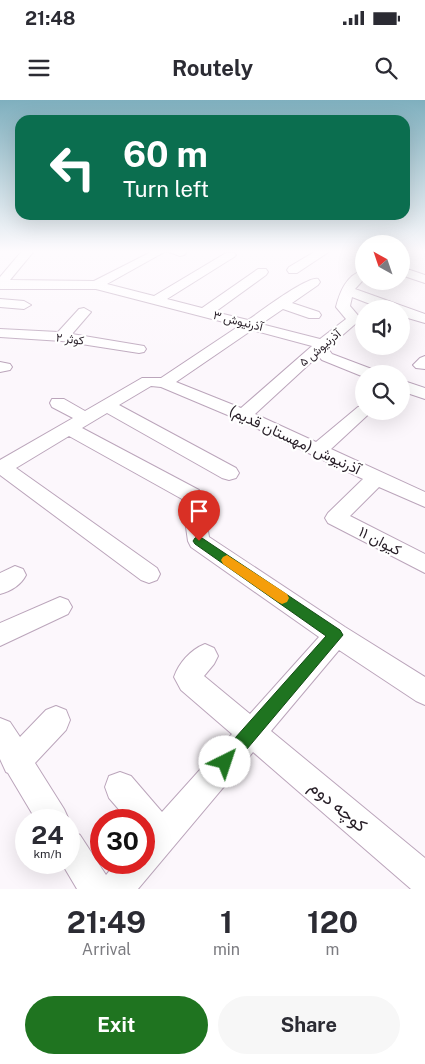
<!DOCTYPE html>
<meta charset="utf-8">
<style>
:root{--surface:#fff;--page:#f7f7f7;--text:#2b2b33;--muted:#7c7c81;--accent:#1f7420}
body{margin:0;font-family:"Public Sans",Vazirmatn,sans-serif;background:var(--page);color:var(--text);height:100vh;display:flex;flex-direction:column;font-size:19px;white-space:nowrap}
*{box-sizing:border-box;margin:0}
p{font-size:16px;color:var(--muted)}
.icon{flex:none;width:28px;height:28px;fill:none;stroke:currentColor;stroke-width:2;stroke-linecap:round;stroke-linejoin:round}
.map{position:relative;height:789px;overflow:hidden}
.sheet{display:flex;flex-direction:column;background:var(--surface);flex:1}
.sheet>*{flex:none}
.banner{position:absolute;left:15px;top:15px;width:395px;height:105px;border-radius:15px;box-shadow:0 5px 20px #0002;background:#0b6e4f;color:#fff;overflow:hidden}
.needle{width:32px;rotate:320deg}
.fabs{position:absolute;left:355px;top:135px;display:grid;gap:10px}
.fabs a{display:grid;place-items:center;width:55px;height:55px;border-radius:50%;background:var(--surface);box-shadow:0 5px 20px #0002;font-size:25px}
.speed{position:absolute;left:15px;top:709px;display:flex;gap:10px;font-size:25px;font-weight:700;text-align:center}
.speed>*{display:grid;place-content:center;width:65px;height:65px;border-radius:50%;background:var(--surface);box-shadow:0 5px 20px #0002;line-height:1}
.speed small{font-size:12px;font-weight:400}
.speed .limit{border:8px solid #d22;background:#fff;color:#111}
.pin{position:absolute;display:grid;place-items:center;width:42px;height:42px;color:#fff;margin:-51px -21px;border-radius:50% 50% 50% 0;rotate:-45deg;box-shadow:0 0 5px #0007}
.pin .icon{rotate:45deg}
.me{position:absolute;width:55px;margin:-28px;rotate:41deg;stroke-linejoin:round;filter:drop-shadow(0 0 4px #0008)}
.turn{display:flex;align-items:center;gap:18px;height:105px;padding:0 25px;font-size:22px}
.turn .icon{width:65px;height:65px;stroke-width:2.5}
.turn b{display:block;font-size:35px;line-height:42px}
.eta{display:flex;justify-content:space-evenly;align-items:center;height:85px;text-align:center}
.eta b{font-size:30px;font-weight:700;line-height:35px}
.cta{display:flex;gap:10px;margin-top:auto;padding:10px 25px}
.cta a{flex:1;height:58px;border-radius:30px;background:var(--accent);color:#fff;font-size:20px;font-weight:700;line-height:58px;text-align:center}
.cta a+a{background:var(--page);color:var(--text)}
.status{display:flex;justify-content:space-between;align-items:center;height:35px;padding:0 25px;background:var(--surface);direction:ltr}
.status svg{height:14px;fill:currentColor}
header{display:flex;justify-content:space-between;align-items:center;height:65px;padding:0 25px;background:var(--surface);font-size:22px;font-weight:700}
.map>svg:first-child{display:block}
.lines{fill:none;stroke-linecap:round;stroke-linejoin:round}
.minor-casing{stroke:#bba5bb;stroke-width:2}
.minor{fill:#fff;fill-rule:evenodd}
.route{fill:#1f7420;stroke:#144b15}
.slow{fill:#f59e0b}
.labels{text-anchor:middle;stroke-width:4.5;stroke-linejoin:round;paint-order:stroke}
.far-street-label{font-size:12px;fill:#271e27;stroke:#fff}
.street-label{font-size:15px;fill:#271e27;stroke:#fff}
.near-street-label{font-size:18px;fill:#271e27;stroke:#fff}
</style>
<div class="status"><b>21:48</b><svg viewBox="0 0 49 12"><path d="M0 12V9h3v3zM5 12V6h3v6zM10 12V3h3v9zM15 12V0h3v12zM26 1h20v11H26zM47 4h2v5h-2z"/></svg></div>
<header><svg class="icon" aria-label="menu" viewBox="0 0 24 24"><path d="M4 6h16M4 12h16M4 18h16"/></svg>Routely<svg class="icon" aria-label="search" viewBox="0 0 24 24"><circle cx="10" cy="10" r="6"/><path d="M15 15l6 6"/></svg></header>
<div class="map">
<svg width="425" height="789" viewBox="0 0 425 789">
<rect width="100%" height="100%" fill="#fcf7fc"/>
<g class="lines">
<g class="minor-casing">
<path id="minor" d="M 22,151 L 34,151 L 10,180 L 94,181 L 153,151 L 184,151 L 186,153 L 184,155 L 180,156 L 166,151 L 107,184 L 154,196 L 226,153 L 234,153 L 236,155 L 234,157 L 167,199 L 202,208 L 258,169 L 266,169 L 268,172 L 266,175 L 215,212 L 248,220 C 260,212 307,176 318,179 L 320,182 L 318,185 L 292,203 L 319,212 L 321,215 L 319,218 L 309,218 L 283,209 L 261,224 L 320,239 L 346,219 L 336,207 C 340,192 346,175 364,170 L 364,179 L 355,189 L 425,214 L 425,223 L 401,216 L 401,209 L 383,209 L 352,197 L 350,206 L 361,219 L 330,246 L 329,250 L 332,254 L 377,271 L 379,274 L 364,274 L 364,277 L 322,260 L 318,256 L 255,314 L 316,342 L 358,307 L 364,306 L 364,311 L 372,311 L 331,349 L 425,392 L 425,407 L 379,387 L 350,416 L 425,454 L 425,473 L 328,423 L 325,418 L 328,413 L 363,379 L 237,319 L 161,287 L 151,286 L 119,305 L 236,368 L 239,373 L 236,378 L 229,380 L 222,378 L 107,313 L 82,328 L 199,390 L 202,395 L 209,437 L 345,527 L 425,577 L 425,605 L 416,601 L 339,550 L 271,631 L 425,758 L 425,789 L 411,789 L 253,652 L 138,789 L 77,789 L 61,762 L 69,762 L 69,730 L 80,735 L 106,775 L 117,762 L 144,762 L 144,720 L 128,720 L 109,698 L 105,687 L 109,676 L 120,672 L 131,676 L 162,712 L 232,634 L 181,590 L 174,577 C 179,563 190,550 205,544 L 214,548 L 218,556 L 214,564 L 204,576 L 250,614 L 319,537 L 191,447 L 188,441 L 182,399 L 69,336 L 16,368 L 157,468 L 160,474 L 157,480 L 149,483 L 141,480 L 0,375 L 0,360 L 73,318 L 52,307 L 50,303 L 52,299 L 64,299 L 85,311 L 142,278 L 161,278 L 239,226 L 96,189 L 0,189 L 0,177 ZM 252,230 L 312,246 L 241,308 L 176,282 Z
M 316,151 L 330,151 L 297,173 L 289,173 L 287,170 L 289,167 Z
M 355,151 L 364,151 L 364,154 L 357,153 Z
M 401,167 L 425,175 L 425,183 L 401,175 Z
M 0,199 L 24,201 L 31,205 L 24,209 L 0,207 Z
M 84,208 L 91,212 L 72,234 L 144,246 L 146,249 L 144,252 L 139,253 L 62,241 L 0,237 L 0,229 L 58,232 L 79,209 Z
M 425,256 L 425,269 L 416,268 L 413,265 L 420,258 Z
M 0,262 L 10,264 L 12,267 L 10,270 L 0,272 Z
M 401,280 L 425,288 L 425,299 L 401,291 Z
M 15,466 L 23,469 L 26,475 C 21,485 11,491 0,494 L 0,473 Z
M 60,497 L 68,500 L 72,507 L 68,514 L 0,546 L 0,523 Z
M 56,606 L 66,610 L 70,620 L 66,630 L 35,663 L 64,709 L 69,720 L 36,720 L 8,673 L 6,672 L 0,659 L 0,618 L 10,622 L 20,637 L 46,610 Z"/>
</g>
<use href="#minor" class="minor"/>
</g>
<linearGradient id="sky" x2="0" y2="1"><stop stop-color="#7fafbe"/><stop offset="0.58" stop-color="#fefbfe"/><stop offset="1" stop-color="#fefbfe" stop-opacity="0"/></linearGradient>
<rect width="425" height="261" fill="url(#sky)"/>
<path class="route" d="M 199,436 L 340,530 L 343,535 L 231,668 L 225,671 L 219,668 L 217,662 L 219,656 L 326,536 L 195,444 L 193,441 L 195,438 Z"/>
<path class="slow" d="M 227,455 L 287,494 L 289,498 L 287,502 L 282,504 L 278,502 L 223,464 L 221,460 L 223,457 Z"/>
<g class="labels">
<g class="far-street-label">
<text transform="translate(238 221) rotate(14)" y="4">آذرنیوش ۳</text>
<text transform="translate(70 239) rotate(7)" y="4">کوثر ۲</text>
<text transform="translate(320 248) rotate(-40)" y="4">آذرنیوش ۵</text>
</g>
<g class="street-label">
<text transform="translate(295 340) rotate(25)" y="5">آذرنیوش (مهستان قدیم)</text>
<text transform="translate(380 441) rotate(27)" y="5">کیوان ۱۱</text>
</g>
<g class="near-street-label">
<text transform="translate(338 706) rotate(40)" y="6">کوچه دوم</text>
</g>
</g>
</svg>
<div class="fabs">
<a><svg class="needle" viewBox="-14 -14 28 28"><path d="M0-13l5 13h-10z" fill="#e53935"/><path d="M0 13l5-13h-10z" fill="#7c7c81"/></svg></a>
<a><svg class="icon" aria-label="sound" viewBox="0 0 24 24"><path d="M4 9h4l5-4v14l-5-4H4zM17 9q2 3 0 6"/></svg></a>
<a><svg class="icon" aria-label="search" viewBox="0 0 24 24"><circle cx="10" cy="10" r="6"/><path d="M15 15l6 6"/></svg></a>
</div>
<div class="speed"><div>24<small>km/h</small></div><div class="limit">30</div></div>
<div class="pin" style="left:199px;top:441px;background:#d93025"><svg class="icon" aria-label="arrive" viewBox="0 0 24 24"><path d="M6 21V4h12l-3 4 3 4H6"/></svg></div>
<svg class="me" style="left:225px;top:662px" viewBox="-20 -20 40 40"><circle r="19" fill="#fff"/><path d="M0-13L10 11 0 6-10 11z" fill="#1f7420"/></svg>
<div class="banner">
<div class="turn"><svg class="icon" aria-label="left" viewBox="0 0 24 24"><path d="M17 20v-9H6M10 6l-5 5 5 5"/></svg><div><b>60 m</b>Turn left</div></div>
</div>
</div>
<section class="sheet">
<div class="eta">
<div><b>21:49</b><p>Arrival</p></div>
<div><b>1</b><p>min</p></div>
<div><b>120</b><p>m</p></div>
</div>
<div class="cta"><a>Exit</a><a>Share</a></div>
</section>
